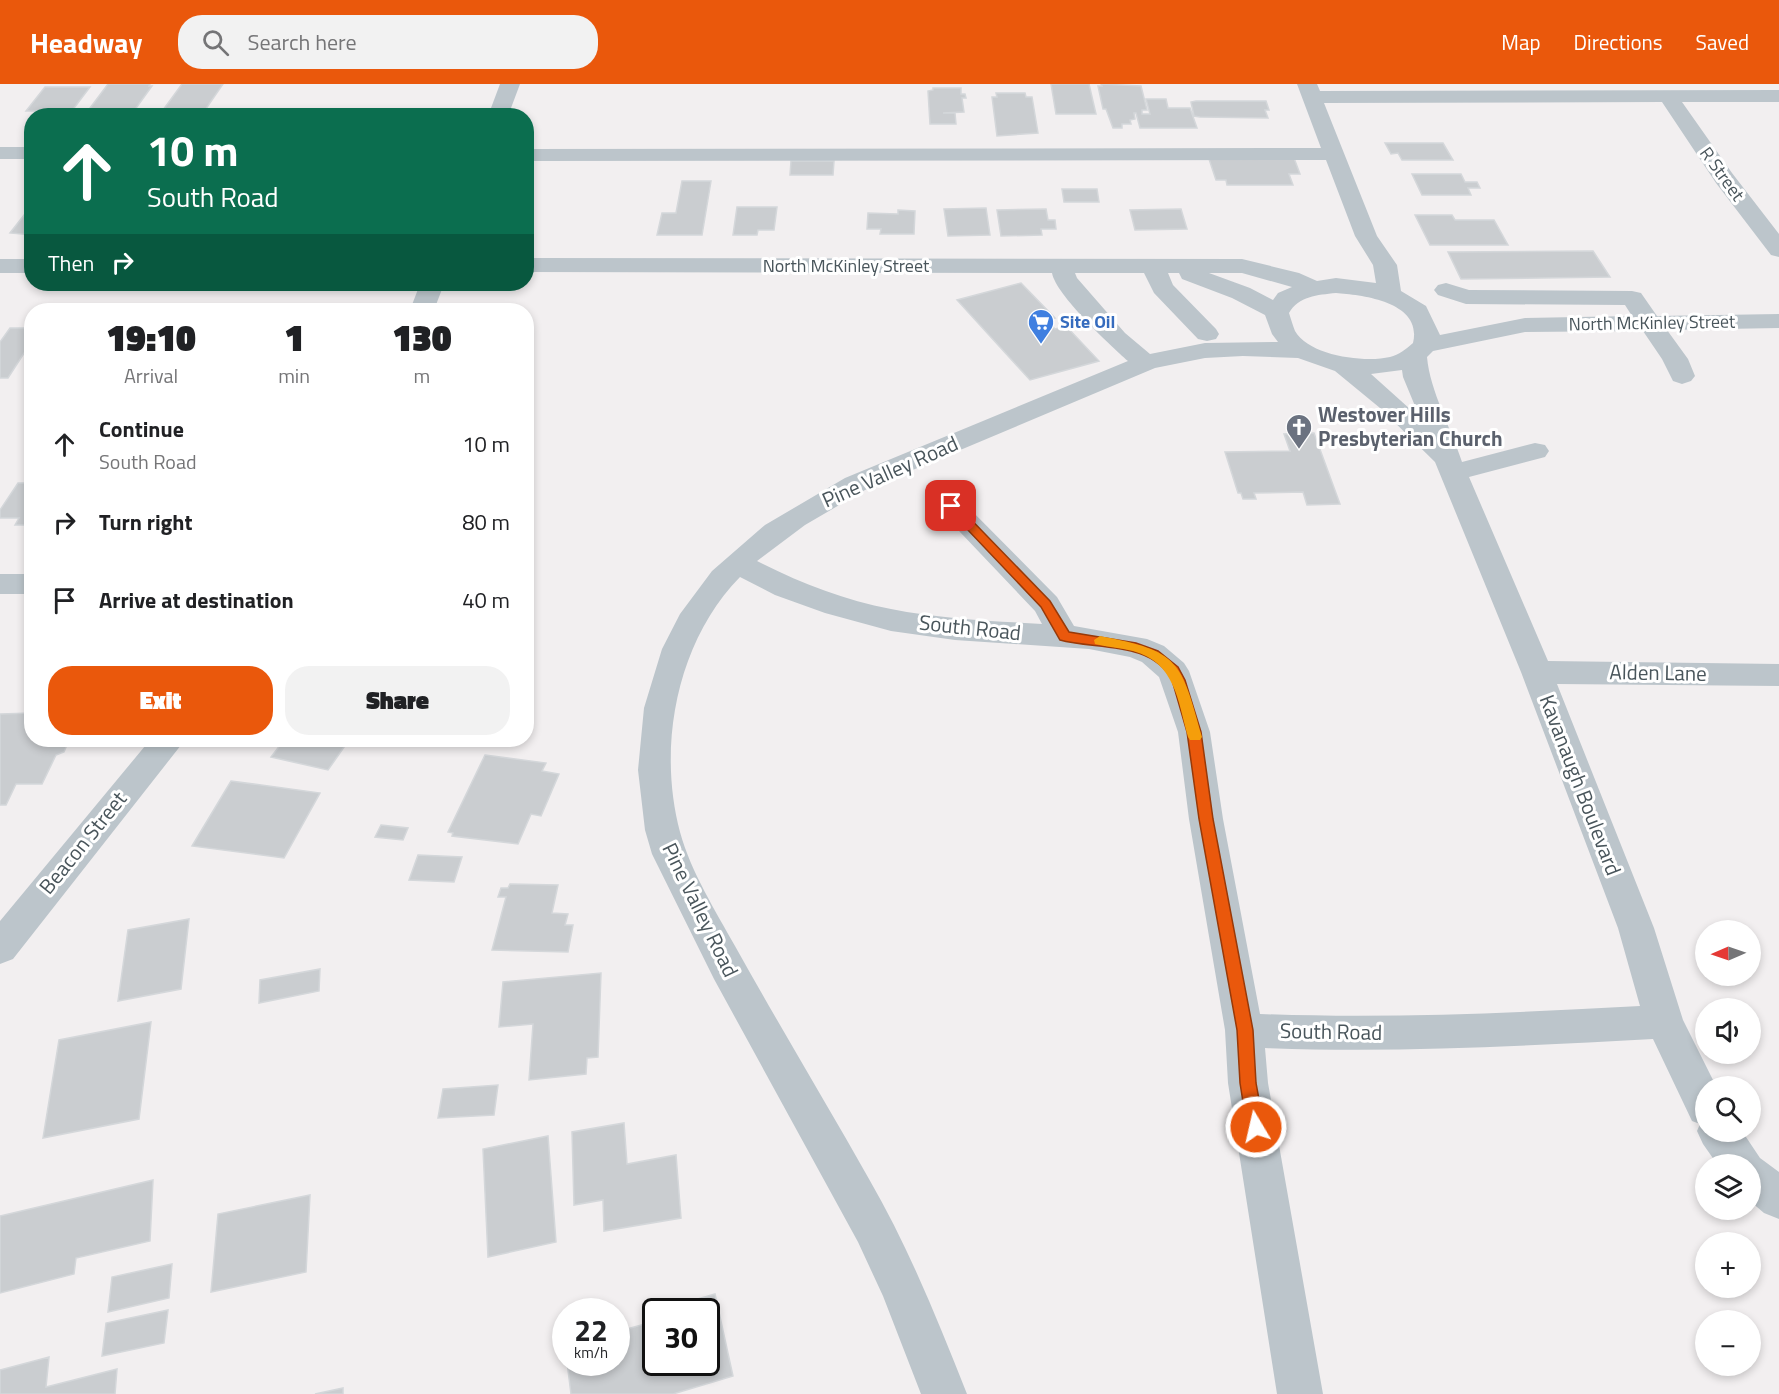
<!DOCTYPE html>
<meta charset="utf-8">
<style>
:root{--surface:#fff;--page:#f2f2f2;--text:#202124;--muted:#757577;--accent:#ea580c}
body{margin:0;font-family:"Titillium Web",sans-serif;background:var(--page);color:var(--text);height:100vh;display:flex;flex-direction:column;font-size:22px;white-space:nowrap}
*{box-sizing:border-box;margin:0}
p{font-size:20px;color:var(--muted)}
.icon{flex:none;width:33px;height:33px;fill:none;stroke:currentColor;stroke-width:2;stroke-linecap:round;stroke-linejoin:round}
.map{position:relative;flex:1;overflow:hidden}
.details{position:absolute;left:24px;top:219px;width:510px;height:444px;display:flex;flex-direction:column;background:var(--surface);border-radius:24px;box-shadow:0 3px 9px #0003}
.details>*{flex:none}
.hud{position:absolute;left:24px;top:24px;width:510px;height:183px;border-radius:24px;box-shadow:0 3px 9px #0003;background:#0b6e4f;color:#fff;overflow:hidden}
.needle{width:39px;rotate:268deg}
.buttons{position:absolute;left:1695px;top:836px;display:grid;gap:12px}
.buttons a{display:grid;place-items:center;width:66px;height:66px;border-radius:50%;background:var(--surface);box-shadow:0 3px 9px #0003;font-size:30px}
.speed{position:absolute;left:552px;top:1214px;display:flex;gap:12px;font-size:30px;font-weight:700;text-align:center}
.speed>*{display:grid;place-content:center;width:78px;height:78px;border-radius:50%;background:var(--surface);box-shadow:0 3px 9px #0003;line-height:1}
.speed small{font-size:15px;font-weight:400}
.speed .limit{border:3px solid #111;border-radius:9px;background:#fff;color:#111}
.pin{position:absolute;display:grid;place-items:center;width:51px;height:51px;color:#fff;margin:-26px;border-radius:12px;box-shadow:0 3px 9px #0006}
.me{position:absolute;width:66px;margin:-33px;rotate:351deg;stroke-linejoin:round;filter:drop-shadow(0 0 4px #0008)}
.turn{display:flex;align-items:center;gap:21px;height:126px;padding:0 24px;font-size:27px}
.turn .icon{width:78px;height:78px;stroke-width:2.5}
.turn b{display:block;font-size:42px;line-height:51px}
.then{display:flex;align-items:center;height:57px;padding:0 24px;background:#0003;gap:12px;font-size:22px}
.eta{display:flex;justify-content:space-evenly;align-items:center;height:102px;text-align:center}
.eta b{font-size:36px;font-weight:800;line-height:42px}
.primary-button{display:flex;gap:12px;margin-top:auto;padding:12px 24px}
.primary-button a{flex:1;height:69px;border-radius:24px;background:var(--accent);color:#fff;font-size:24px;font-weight:800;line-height:69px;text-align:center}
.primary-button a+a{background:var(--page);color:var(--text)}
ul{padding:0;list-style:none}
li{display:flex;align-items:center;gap:18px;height:78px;padding:0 24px}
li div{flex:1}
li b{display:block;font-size:22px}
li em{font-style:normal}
header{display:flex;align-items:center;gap:36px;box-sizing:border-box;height:84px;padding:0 30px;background:var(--accent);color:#fff}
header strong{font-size:28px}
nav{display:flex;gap:33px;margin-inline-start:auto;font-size:21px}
.search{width:420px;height:54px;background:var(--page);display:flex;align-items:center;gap:15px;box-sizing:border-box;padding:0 21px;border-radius:24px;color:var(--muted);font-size:22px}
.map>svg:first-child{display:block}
.building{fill:#cacdd0;stroke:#d4d7da;stroke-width:1.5}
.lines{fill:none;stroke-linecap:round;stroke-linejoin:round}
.minor{fill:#bcc5cb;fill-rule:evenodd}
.route{fill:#ea580c;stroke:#983908;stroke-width:1.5}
.slow{fill:#f59e0b}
.labels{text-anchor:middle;stroke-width:6;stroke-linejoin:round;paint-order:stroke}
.far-street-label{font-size:18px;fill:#49555b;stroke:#fff}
.far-shop-label{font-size:18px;font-weight:bold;fill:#366cbe;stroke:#fff;text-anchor:start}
.worship-label{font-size:21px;font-weight:bold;fill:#5b616d;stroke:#fff;text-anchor:start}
.street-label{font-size:21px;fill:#49555b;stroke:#fff}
</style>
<header>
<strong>Headway</strong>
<div class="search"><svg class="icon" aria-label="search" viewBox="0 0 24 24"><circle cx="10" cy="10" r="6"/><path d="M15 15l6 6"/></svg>Search here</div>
<nav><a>Map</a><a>Directions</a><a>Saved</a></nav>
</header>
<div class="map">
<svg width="1779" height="1310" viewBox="0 0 1779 1310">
<rect width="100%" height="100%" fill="#f2eff0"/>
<path class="building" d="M 108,0 L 150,0 L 149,2 L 152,2 L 134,27 L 87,28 Z
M 182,0 L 223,0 L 201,32 L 180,32 L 184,26 L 163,26 Z
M 1051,0 L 1089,0 L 1096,30 L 1056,30 Z
M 1101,0 L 1141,2 L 1147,26 L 1142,26 L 1142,30 L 1150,30 L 1146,15 L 1166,15 L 1168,24 L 1190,24 L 1197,44 L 1140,44 L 1136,29 L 1134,29 L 1135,35 L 1130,36 L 1131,40 L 1122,40 L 1122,44 L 1113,44 L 1106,25 L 1103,25 L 1098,2 L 1102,2 Z
M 45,3 L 90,3 L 68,32 L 48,32 L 52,27 L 26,27 Z
M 933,4 L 961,4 L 961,10 L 965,10 L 966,14 L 962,14 L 964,28 L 943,29 L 955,29 L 956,40 L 930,40 L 928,7 L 933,6 Z
M 996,9 L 1025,9 L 1026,13 L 1032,13 L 1038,49 L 997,52 L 992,13 L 997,13 Z
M 1196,17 L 1266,17 L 1269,26 L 1265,26 L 1268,34 L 1200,33 L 1194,32 L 1191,18 Z
M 1385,59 L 1443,59 L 1453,76 L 1402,76 L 1398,69 L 1391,70 Z
M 1294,74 L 1300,90 L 1289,90 L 1293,101 L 1227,101 L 1226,96 L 1216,96 L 1209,75 Z
M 791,77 L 834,77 L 833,91 L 790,91 Z
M 1412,90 L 1461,90 L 1465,98 L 1477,98 L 1480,104 L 1468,104 L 1471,111 L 1422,111 Z
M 682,97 L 711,97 L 702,151 L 657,151 L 662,129 L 676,129 Z
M 1062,105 L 1097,105 L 1099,118 L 1064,118 Z
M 32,121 L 32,151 L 10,149 Z
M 737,123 L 777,123 L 774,146 L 758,146 L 757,151 L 733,151 Z
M 986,124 L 990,151 L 948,152 L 944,125 Z
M 1046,125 L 1048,136 L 1055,136 L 1056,145 L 1041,145 L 1042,151 L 1001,152 L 997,126 Z
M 1181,125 L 1187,145 L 1135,146 L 1130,126 Z
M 898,126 L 915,127 L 914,150 L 880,150 L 881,145 L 867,145 L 868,129 L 898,130 Z
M 1415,131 L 1452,131 L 1455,136 L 1494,136 L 1508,161 L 1430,161 Z
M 1593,167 L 1610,193 L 1461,195 L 1448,168 Z
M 1021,199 L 1055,234 L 1046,236 L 1055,245 L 1066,242 L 1099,277 L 1030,296 L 957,216 Z
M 10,244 L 32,244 L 32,263 L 28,263 L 8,294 L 0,294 L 0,258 Z
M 1314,349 L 1340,420 L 1307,421 L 1303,408 L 1254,409 L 1256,415 L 1243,415 L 1241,409 L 1238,409 L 1225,368 L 1290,367 L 1284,350 Z
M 18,399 L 32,399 L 32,441 L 15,441 L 19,434 L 0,434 L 0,426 Z
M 32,629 L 32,656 L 69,656 L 64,668 L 56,671 L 42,700 L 16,700 L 6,721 L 0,721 L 0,630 Z
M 284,656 L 349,656 L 328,686 L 271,673 Z
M 485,671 L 546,679 L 542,687 L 559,690 L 541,732 L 531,730 L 518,760 L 452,752 L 453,749 L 448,748 Z
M 231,697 L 320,709 L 284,774 L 192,762 Z
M 381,741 L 408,744 L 403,756 L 375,753 Z
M 418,771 L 462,773 L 454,798 L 409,796 Z
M 510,800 L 558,801 L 552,829 L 568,830 L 565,841 L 573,841 L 568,868 L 492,866 L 506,813 L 498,813 L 501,804 L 508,804 Z
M 189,835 L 181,905 L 118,917 L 128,846 Z
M 320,885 L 319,907 L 259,919 L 260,896 Z
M 601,889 L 598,973 L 587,974 L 586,990 L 529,996 L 533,940 L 499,943 L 503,898 Z
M 151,938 L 139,1035 L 43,1054 L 59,956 Z
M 498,1001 L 494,1031 L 438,1034 L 443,1005 Z
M 624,1039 L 627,1080 L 676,1071 L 681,1134 L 604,1147 L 603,1116 L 574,1121 L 572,1048 Z
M 548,1052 L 556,1158 L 488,1173 L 483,1065 Z
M 153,1096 L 150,1157 L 76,1174 L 74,1190 L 0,1209 L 0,1132 Z
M 310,1111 L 306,1188 L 211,1208 L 218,1130 Z
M 172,1180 L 169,1214 L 108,1228 L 112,1193 Z
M 715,1210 L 733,1292 L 673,1310 L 571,1310 L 567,1278 L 616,1278 L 616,1248 L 652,1238 L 650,1229 L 656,1227 L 656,1278 L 706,1278 L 706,1227 L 656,1227 Z
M 168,1226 L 164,1259 L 102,1272 L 106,1239 Z
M 49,1273 L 46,1303 L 117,1285 L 115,1310 L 0,1310 L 0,1286 Z
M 343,1304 L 343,1310 L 315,1310 Z"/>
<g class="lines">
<path class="minor" d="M 500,0 L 520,0 L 508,32 L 488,32 Z
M 1297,0 L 1317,0 L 1320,7 L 1779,6 L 1779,18 L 1682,18 L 1732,89 L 1779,150 L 1779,173 L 1771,171 L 1716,99 L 1662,18 L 1324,19 L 1377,152 L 1397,181 L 1401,207 L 1426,222 L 1440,251 L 1525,234 L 1632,232 L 1625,221 L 1466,220 L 1438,211 L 1434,206 L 1438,201 L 1446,199 L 1469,206 L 1632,207 L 1641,209 L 1657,232 L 1779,230 L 1779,244 L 1667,246 L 1688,275 L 1695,292 L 1691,297 L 1682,300 L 1673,297 L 1662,275 L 1643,247 L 1525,248 L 1433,267 L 1427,273 C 1430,307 1451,344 1462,378 L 1535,359 L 1545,361 L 1549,367 L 1545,373 L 1469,393 L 1548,577 L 1779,580 L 1779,602 L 1557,600 L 1654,844 L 1683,936 L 1716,1002 L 1706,1002 L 1706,1047 L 1742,1047 L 1760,1074 L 1779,1088 L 1779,1135 L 1764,1129 L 1750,1117 L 1750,1080 L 1717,1080 L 1703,1060 L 1697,1047 L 1700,1040 L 1692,1037 L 1653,955 C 1523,962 1395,969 1265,964 L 1268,999 L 1323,1310 L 1277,1310 L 1228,999 L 1225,946 L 1189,735 L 1178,648 L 1159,593 L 1142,578 L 1130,573 L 1089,565 L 955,556 L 891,547 L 825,529 L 775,511 L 740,493 C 677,557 657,662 680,748 C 691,788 715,826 735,862 C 779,941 825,1017 869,1095 C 909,1164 938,1237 967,1310 L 921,1310 L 883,1212 L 858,1158 L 714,895 L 652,770 L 645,746 L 638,686 L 644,624 L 662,565 L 680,530 L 712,487 L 765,441 L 845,394 L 1128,277 C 1110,261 1056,211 1052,189 L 526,188 L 526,174 L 1242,175 L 1299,189 L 1317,197 L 1336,194 L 1376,199 L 1373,181 L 1355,152 L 1326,76 L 526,77 L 526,65 L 1321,64 ZM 1075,189 L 1144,189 L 1154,209 L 1198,255 L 1207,257 L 1216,255 L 1219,250 L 1216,245 L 1173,201 L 1168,189 L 1179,189 L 1182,195 L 1232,214 L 1265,231 L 1272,250 L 1278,258 L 1205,259 L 1150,270 L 1125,249 L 1077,194 ZM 1209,189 L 1242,189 L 1292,203 L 1278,209 L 1273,216 L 1250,204 ZM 1336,209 C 1363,211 1423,218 1413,259 C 1406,265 1399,271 1390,273 C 1365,279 1309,272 1295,247 C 1293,242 1291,235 1289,229 C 1299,212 1317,211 1336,209 ZM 1243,272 L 1298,274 L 1335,287 L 1380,324 L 1435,378 L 1521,588 L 1618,844 L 1640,922 C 1513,929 1387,935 1260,930 L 1223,735 L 1210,648 L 1189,587 L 1184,579 L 1164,562 L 1147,555 L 1074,542 L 1057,513 L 961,416 L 951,413 L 941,416 L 937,422 L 941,428 L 1035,527 L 1042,540 C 992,537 941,535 891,525 C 844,516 800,499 757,477 L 805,441 L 865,406 L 1155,284 L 1205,274 ZM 1402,286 L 1403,293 L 1420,334 L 1371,290 Z
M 0,63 L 32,63 L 32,75 L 0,75 Z
M 0,175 L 32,175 L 32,189 L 0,189 Z
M 420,200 L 444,200 L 434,226 L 410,226 Z
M 0,490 L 32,490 L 32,510 L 0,510 Z
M 150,656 L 185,656 L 13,875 L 0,880 L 0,837 Z"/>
</g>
<path class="route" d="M 951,418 L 955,419 L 1050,517 L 1069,548 L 1136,559 L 1158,567 L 1178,583 L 1185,596 L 1201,648 L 1213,735 L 1253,946 L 1256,999 L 1264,1043 L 1261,1049 L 1256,1051 L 1250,1049 L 1247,1043 L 1240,999 L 1237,946 L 1199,735 L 1187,648 L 1172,596 C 1151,556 1095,566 1060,556 L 1041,523 L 947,424 L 947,419 Z"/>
<path class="slow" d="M 1100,552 C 1180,567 1181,577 1202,653 L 1200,656 L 1190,656 L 1188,653 C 1178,617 1175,578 1133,567 C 1120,564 1108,563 1095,560 L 1094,556 Z"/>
<defs>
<g id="supermarket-pin" transform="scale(1.35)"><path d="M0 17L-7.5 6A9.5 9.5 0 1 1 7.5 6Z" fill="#3f7fe0" stroke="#fff"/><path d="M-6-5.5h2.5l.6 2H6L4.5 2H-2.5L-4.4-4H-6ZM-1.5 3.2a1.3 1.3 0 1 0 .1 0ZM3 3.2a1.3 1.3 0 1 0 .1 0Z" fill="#fff"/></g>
<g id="church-pin" transform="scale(1.35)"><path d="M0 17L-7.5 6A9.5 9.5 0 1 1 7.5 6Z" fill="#6b7280" stroke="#fff"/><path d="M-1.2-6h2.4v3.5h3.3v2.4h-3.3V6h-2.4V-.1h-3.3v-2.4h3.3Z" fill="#fff"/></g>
</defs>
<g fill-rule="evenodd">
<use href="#supermarket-pin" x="1041" y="238"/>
<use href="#church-pin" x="1299" y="343"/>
</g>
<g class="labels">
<g class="far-street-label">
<text transform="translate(1722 90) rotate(54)" y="6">R Street</text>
<text x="846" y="188">North McKinley Street</text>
<text transform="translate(1652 239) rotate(-1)" y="6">North McKinley Street</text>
</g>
<g class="far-shop-label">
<text x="1060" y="244">Site Oil</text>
</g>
<g class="worship-label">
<text x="1318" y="338">Westover Hills<tspan x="1318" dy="24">Presbyterian Church</tspan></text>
</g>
<g class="street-label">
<text transform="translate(890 388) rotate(-24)" y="7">Pine Valley Road</text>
<text transform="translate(970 544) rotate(6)" y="7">South Road</text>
<text transform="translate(1658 589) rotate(1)" y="7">Alden Lane</text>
<text transform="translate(1580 701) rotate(69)" y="7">Kavanaugh Boulevard</text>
<text transform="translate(83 759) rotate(-51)" y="7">Beacon Street</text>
<text transform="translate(700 826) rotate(64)" y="7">Pine Valley Road</text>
<text transform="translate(1331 948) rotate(1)" y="7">South Road</text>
</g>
</g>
</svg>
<div class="buttons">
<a><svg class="needle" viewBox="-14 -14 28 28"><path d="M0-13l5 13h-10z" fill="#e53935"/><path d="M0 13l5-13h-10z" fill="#757577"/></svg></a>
<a><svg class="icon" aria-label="sound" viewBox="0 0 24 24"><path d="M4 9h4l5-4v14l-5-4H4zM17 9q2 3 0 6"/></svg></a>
<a><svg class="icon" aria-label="search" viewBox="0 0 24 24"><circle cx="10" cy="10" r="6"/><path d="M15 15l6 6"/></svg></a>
<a><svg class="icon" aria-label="layers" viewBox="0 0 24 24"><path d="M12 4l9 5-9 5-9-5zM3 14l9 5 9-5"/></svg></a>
<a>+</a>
<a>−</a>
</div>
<div class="speed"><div>22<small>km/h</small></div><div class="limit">30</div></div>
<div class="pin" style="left:951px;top:422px;background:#d93025"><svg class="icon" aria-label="arrive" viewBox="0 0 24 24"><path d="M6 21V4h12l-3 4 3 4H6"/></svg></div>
<svg class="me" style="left:1256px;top:1043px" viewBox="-20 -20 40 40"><circle r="17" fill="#ea580c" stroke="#fff" stroke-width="3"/><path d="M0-11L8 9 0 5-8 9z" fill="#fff"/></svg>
<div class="hud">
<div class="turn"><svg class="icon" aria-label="ahead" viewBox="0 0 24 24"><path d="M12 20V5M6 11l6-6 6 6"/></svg><div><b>10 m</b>South Road</div></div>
<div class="then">Then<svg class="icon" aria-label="right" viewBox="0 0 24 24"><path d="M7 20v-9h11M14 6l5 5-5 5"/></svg></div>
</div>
<section class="details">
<div class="eta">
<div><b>19:10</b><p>Arrival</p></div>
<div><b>1</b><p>min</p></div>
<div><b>130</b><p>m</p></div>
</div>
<ul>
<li><svg class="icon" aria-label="ahead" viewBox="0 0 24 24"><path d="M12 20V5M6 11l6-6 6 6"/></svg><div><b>Continue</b><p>South Road</p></div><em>10 m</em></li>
<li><svg class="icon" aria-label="right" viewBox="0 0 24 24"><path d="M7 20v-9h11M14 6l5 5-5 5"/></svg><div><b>Turn right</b></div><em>80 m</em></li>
<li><svg class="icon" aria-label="arrive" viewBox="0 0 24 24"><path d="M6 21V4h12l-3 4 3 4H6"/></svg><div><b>Arrive at destination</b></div><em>40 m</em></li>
</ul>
<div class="primary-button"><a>Exit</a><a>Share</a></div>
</section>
</div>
